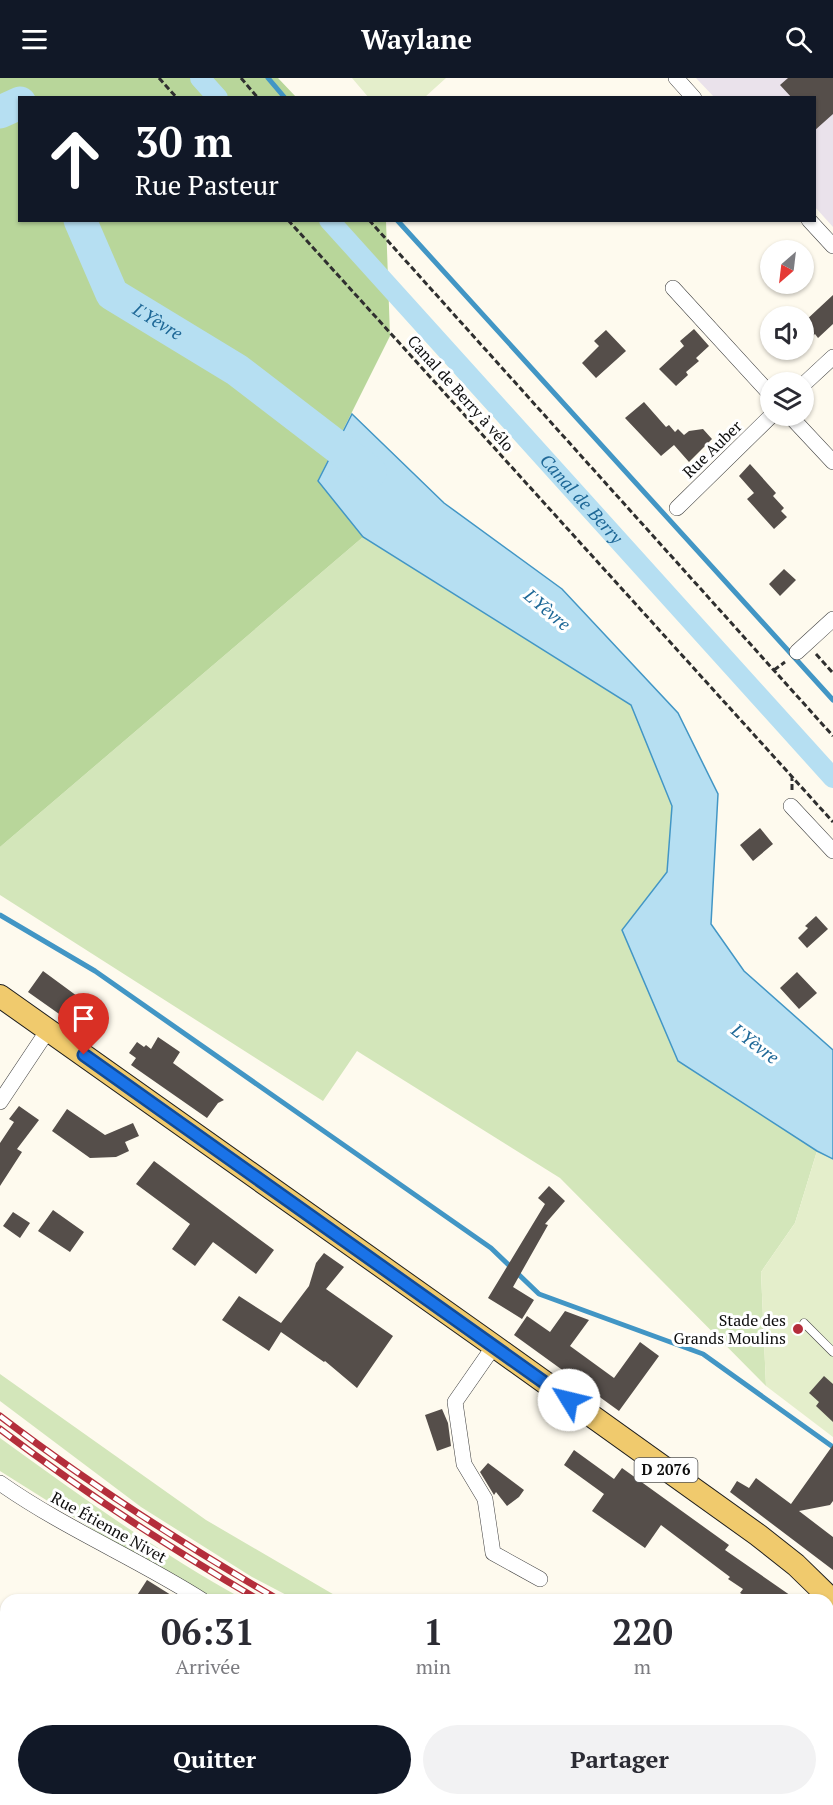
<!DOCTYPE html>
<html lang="fr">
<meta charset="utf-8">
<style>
:root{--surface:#fff;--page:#f2f2f3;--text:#2b2b33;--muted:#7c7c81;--accent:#111827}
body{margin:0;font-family:"PT Serif",serif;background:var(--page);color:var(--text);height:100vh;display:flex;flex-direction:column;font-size:22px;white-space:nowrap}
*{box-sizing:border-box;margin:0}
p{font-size:20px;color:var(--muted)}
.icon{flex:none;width:33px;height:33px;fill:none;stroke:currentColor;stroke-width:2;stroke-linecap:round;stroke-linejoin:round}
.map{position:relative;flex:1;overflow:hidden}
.panel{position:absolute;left:0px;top:1516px;width:834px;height:212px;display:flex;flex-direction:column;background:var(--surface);border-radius:18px 18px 0 0;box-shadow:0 2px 4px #0004}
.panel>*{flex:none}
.guide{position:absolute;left:18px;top:18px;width:798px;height:126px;border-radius:0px;box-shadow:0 2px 4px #0004;background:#111827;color:#fff;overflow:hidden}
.needle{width:39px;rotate:208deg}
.buttons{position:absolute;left:760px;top:162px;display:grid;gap:12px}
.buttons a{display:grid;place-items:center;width:54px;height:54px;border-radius:50%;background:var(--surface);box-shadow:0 2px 4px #0004;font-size:30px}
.pin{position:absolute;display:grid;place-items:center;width:51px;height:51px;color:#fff;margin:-62px -26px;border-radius:50% 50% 50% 0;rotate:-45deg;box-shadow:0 0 6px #0007}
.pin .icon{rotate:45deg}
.me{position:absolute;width:66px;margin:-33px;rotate:306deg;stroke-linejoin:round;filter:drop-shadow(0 0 4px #0008)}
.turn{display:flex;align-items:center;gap:21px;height:126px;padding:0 18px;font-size:27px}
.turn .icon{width:78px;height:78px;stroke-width:2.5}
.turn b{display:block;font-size:42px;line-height:51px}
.eta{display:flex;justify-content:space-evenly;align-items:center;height:102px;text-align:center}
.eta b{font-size:36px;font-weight:600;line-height:42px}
.action{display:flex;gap:12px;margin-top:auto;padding:12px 18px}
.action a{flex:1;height:69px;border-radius:36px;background:var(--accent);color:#fff;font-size:24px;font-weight:600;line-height:69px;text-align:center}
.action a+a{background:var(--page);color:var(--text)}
header{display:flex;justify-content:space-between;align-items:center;height:78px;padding:0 18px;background:var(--accent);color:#fff;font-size:27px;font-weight:600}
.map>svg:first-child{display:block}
.industrial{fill:#eae2eb}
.green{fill:#d3e6ba}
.forest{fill:#b8d69a}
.pitch{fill:#e4eecb}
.water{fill:#b6dff2;stroke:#4296c5;stroke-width:1.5}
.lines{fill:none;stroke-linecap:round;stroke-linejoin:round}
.stream{stroke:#4296c5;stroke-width:5}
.canal{stroke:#b6dff2;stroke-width:20}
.river{stroke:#b6dff2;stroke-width:33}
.building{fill:#554e4a}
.service-casing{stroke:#404040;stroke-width:9}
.minor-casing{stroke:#404040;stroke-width:16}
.primary-casing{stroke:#1e1e1e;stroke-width:24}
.path{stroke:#2f2f2f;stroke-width:3;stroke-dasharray:6 3;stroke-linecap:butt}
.service{stroke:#fff;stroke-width:8}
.minor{stroke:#fff;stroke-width:15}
.primary{stroke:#f0ca6d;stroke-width:22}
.rail-casing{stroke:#b42e3b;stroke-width:7}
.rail{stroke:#fff;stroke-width:4.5;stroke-dasharray:14;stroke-linecap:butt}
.route-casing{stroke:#114b97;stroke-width:15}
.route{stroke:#1a73e8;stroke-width:10}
.poi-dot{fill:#b42e3b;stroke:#fff;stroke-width:2}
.labels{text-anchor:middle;stroke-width:6;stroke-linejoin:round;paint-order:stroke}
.shield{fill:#fff;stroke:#565656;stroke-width:1.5}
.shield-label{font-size:15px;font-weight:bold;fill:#0d0d0d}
.street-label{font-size:16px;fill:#0d0d0d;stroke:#fff}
.poi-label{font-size:16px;fill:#0d0d0d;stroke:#fff;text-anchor:end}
.water-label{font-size:18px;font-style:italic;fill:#1e6897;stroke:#fff}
</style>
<header><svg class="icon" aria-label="menu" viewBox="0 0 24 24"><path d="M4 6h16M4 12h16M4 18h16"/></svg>Waylane<svg class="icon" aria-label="search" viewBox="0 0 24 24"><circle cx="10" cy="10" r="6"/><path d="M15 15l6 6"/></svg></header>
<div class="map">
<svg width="833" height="1727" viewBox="0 0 833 1727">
<rect width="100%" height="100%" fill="#fefaee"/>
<path class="industrial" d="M 696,0 L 833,0 L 833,149 L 815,129 L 814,20 L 714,19 Z"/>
<path class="green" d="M 363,459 L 631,627 L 672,728 L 667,794 L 622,852 L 678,983 L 817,1073 L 795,1145 L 761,1194 L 766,1308 L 560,1100 L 357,973 L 323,1023 L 0,817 L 0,769 Z
M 0,1296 L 206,1442 L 343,1522 L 296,1522 L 252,1499 L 141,1429 L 0,1323 Z
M 0,1360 C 79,1417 159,1475 245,1522 L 215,1522 L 198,1511 L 105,1459 L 0,1393 Z
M 0,1643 L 6,1646 L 6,1722 L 201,1722 L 214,1727 L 0,1727 Z
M 554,1722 L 606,1722 L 615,1727 L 563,1727 Z
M 665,1722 L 701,1722 L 710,1727 L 673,1727 Z"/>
<path class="forest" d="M 0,0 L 278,0 L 296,19 L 20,20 L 20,142 L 386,143 L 390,258 L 318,402 L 363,459 L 0,769 Z
M 0,1643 L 6,1646 L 6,1722 L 42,1722 L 41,1727 L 0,1727 Z"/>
<path class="pitch" d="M 352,0 L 446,0 L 425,19 L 369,20 Z
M 817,1073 L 833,1081 L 833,1359 L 766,1308 L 761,1194 L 795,1145 Z"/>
<path class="water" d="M 352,336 L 444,425 L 562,511 L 678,635 L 718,716 L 711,846 L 744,893 L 833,972 L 833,1081 L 817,1073 L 678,983 L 622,852 L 667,794 L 672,728 L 631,627 L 363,459 L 318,403 Z"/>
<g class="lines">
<path class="stream" d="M 268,0 L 285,20
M 397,142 L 833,622
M 0,837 L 95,893 L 491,1170 L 539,1216 L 703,1276 L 833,1369"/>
<g class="canal">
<path d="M 200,0 L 218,20"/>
<path id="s1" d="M 329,142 L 833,700"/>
</g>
<g class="river">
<path d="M 0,34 L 20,25"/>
<path id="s2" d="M 80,142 L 112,216 L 237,292 L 370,394"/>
</g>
</g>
<path class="building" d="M 788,0 L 833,0 L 833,36 L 814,53 L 814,20 L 792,20 L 780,7 Z
M 833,217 L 833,246 L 818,260 L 815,256 L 804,265 L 804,244 Z
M 694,251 L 709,268 L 696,280 L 699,283 L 686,294 L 688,297 L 676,308 L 659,291 L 684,268 L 680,263 Z
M 606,252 L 626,273 L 596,300 L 582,285 L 599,268 L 594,263 Z
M 644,324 L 666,349 L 669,347 L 675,354 L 678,351 L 684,357 L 689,353 L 703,351 L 712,361 L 689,384 L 674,367 L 661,378 L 625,340 Z
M 750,386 L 776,415 L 773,418 L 784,430 L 781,433 L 787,439 L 774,451 L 747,421 L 754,415 L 739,398 Z
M 784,491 L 796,502 L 780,518 L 769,506 Z
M 760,750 L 773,766 L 753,783 L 740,767 Z
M 816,838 L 828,851 L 807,870 L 798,860 L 808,850 L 805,848 Z
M 43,893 L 77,918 L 62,938 L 28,914 Z
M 797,894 L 817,915 L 799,931 L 780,910 Z
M 158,959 L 180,974 L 173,985 L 224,1022 L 218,1025 L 207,1040 L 131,987 L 136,980 L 129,975 L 137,964 L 144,969 L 146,967 L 151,971 Z
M 19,1028 L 39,1042 L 17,1071 L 22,1074 L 0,1108 L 0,1065 L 14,1044 L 9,1041 Z
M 67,1031 L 105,1057 L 133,1045 L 139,1058 L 125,1064 L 129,1073 L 116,1079 L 90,1080 L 52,1053 Z
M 154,1083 L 274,1172 L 256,1196 L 213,1164 L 195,1188 L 172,1171 L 190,1146 L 136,1106 Z
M 549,1108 L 565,1123 L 545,1146 L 548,1147 L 513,1209 L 534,1222 L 522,1241 L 488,1220 L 545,1126 L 538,1120 Z
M 53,1132 L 84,1154 L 70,1174 L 38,1153 Z
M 13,1134 L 30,1145 L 20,1160 L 3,1148 Z
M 324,1175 L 344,1189 L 326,1211 L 393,1258 L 357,1310 L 325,1283 L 324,1284 L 281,1254 L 269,1273 L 222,1242 L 239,1218 L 281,1245 L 309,1208 L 316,1185 Z
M 565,1233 L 589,1242 L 570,1268 L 614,1300 L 640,1264 L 659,1278 L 619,1333 L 514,1257 L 527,1238 L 550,1254 Z
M 824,1298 L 833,1306 L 833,1344 L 816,1328 L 819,1324 L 809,1315 Z
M 442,1331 L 448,1345 L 451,1368 L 437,1373 L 425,1337 Z
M 833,1367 L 833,1423 L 830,1427 L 799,1433 L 833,1459 L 833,1492 L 730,1414 L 737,1403 L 749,1410 L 756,1400 L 791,1426 Z
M 574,1372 L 614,1401 L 622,1390 L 729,1467 L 725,1472 L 797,1522 L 752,1522 L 740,1515 L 743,1511 L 728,1501 L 730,1499 L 661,1447 L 645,1470 L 592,1433 L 604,1416 L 564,1387 Z
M 488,1385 L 524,1412 L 519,1419 L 507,1428 L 496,1414 L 494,1417 L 480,1394 Z
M 147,1502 L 179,1522 L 134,1522 Z"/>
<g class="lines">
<g class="service-casing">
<path id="service" d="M 804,1245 L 833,1274"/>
</g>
<g class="minor-casing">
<path id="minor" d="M 676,0 L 694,20
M 809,142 L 833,168
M 673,210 L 771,317
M 804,306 L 833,279
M 790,338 L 833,384
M 677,430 L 771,338
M 797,574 L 833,541
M 791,728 L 833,773
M 0,1024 L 48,952
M 494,1268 L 455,1324 L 464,1386 L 485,1421 L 493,1475 L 540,1501
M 0,1405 C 64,1450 136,1480 202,1522
M 528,1722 L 537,1727"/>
</g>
<g class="primary-casing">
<path id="primary" d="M 0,918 L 494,1268 L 758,1457 L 796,1487 L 833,1523"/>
</g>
<path class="path" d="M 159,0 L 177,20
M 241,0 L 258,20
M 288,142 L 833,744
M 369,142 L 833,658
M 816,576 L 833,595
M 774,592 L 785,584
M 792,712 L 792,699"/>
<use href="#service" class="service"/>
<use href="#minor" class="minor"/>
<use href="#primary" class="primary"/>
<g class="rail-casing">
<path id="rail" d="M 0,1338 C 89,1406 183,1466 279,1522
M 0,1351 C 82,1413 170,1470 259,1522
M 625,1722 L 634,1727
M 646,1722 L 655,1727"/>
</g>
<use href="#rail" class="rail"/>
</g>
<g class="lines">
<g class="route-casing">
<path id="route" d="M 84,977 L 569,1322"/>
</g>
<use href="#route" class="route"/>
</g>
<circle class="poi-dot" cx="798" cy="1251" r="6"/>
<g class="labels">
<rect class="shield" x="634.5" y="1380" width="63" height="24" rx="4.5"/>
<g class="shield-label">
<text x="666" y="1397">D 2076</text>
</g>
<g class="street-label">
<text transform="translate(461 315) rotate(48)" y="6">Canal de Berry à vélo</text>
<text transform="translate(712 371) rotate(-44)" y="6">Rue Auber</text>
<text transform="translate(109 1449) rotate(29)" y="6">Rue Étienne Nivet</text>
</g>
<g class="poi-label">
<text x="786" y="1248">Stade des<tspan x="786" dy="18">Grands Moulins</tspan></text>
</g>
<g class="water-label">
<text dy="6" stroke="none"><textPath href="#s2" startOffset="134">L'Yèvre</textPath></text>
<text dy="6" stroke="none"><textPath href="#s1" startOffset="376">Canal de Berry</textPath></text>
<text transform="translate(547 532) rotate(40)" y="6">L'Yèvre</text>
<text transform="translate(755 966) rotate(37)" y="6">L'Yèvre</text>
</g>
</g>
</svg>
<div class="buttons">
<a><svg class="needle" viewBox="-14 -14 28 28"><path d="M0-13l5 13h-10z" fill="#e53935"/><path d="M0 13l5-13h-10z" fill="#7c7c81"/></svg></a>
<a><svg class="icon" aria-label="sound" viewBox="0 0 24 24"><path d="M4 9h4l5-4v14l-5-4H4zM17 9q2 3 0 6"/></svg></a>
<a><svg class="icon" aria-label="layers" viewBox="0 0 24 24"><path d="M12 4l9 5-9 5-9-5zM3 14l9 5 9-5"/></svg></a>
</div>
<div class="pin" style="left:84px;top:977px;background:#d93025"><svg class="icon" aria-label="arrive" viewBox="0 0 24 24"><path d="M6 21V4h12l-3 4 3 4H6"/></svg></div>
<svg class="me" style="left:569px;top:1322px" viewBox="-20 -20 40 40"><circle r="19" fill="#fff"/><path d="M0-13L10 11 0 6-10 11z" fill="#1a73e8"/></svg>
<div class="guide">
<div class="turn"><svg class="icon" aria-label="ahead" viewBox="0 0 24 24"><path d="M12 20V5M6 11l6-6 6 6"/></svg><div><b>30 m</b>Rue Pasteur</div></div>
</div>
<section class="panel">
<div class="eta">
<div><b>06:31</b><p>Arrivée</p></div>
<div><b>1</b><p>min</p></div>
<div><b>220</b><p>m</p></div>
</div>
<div class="action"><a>Quitter</a><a>Partager</a></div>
</section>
</div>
